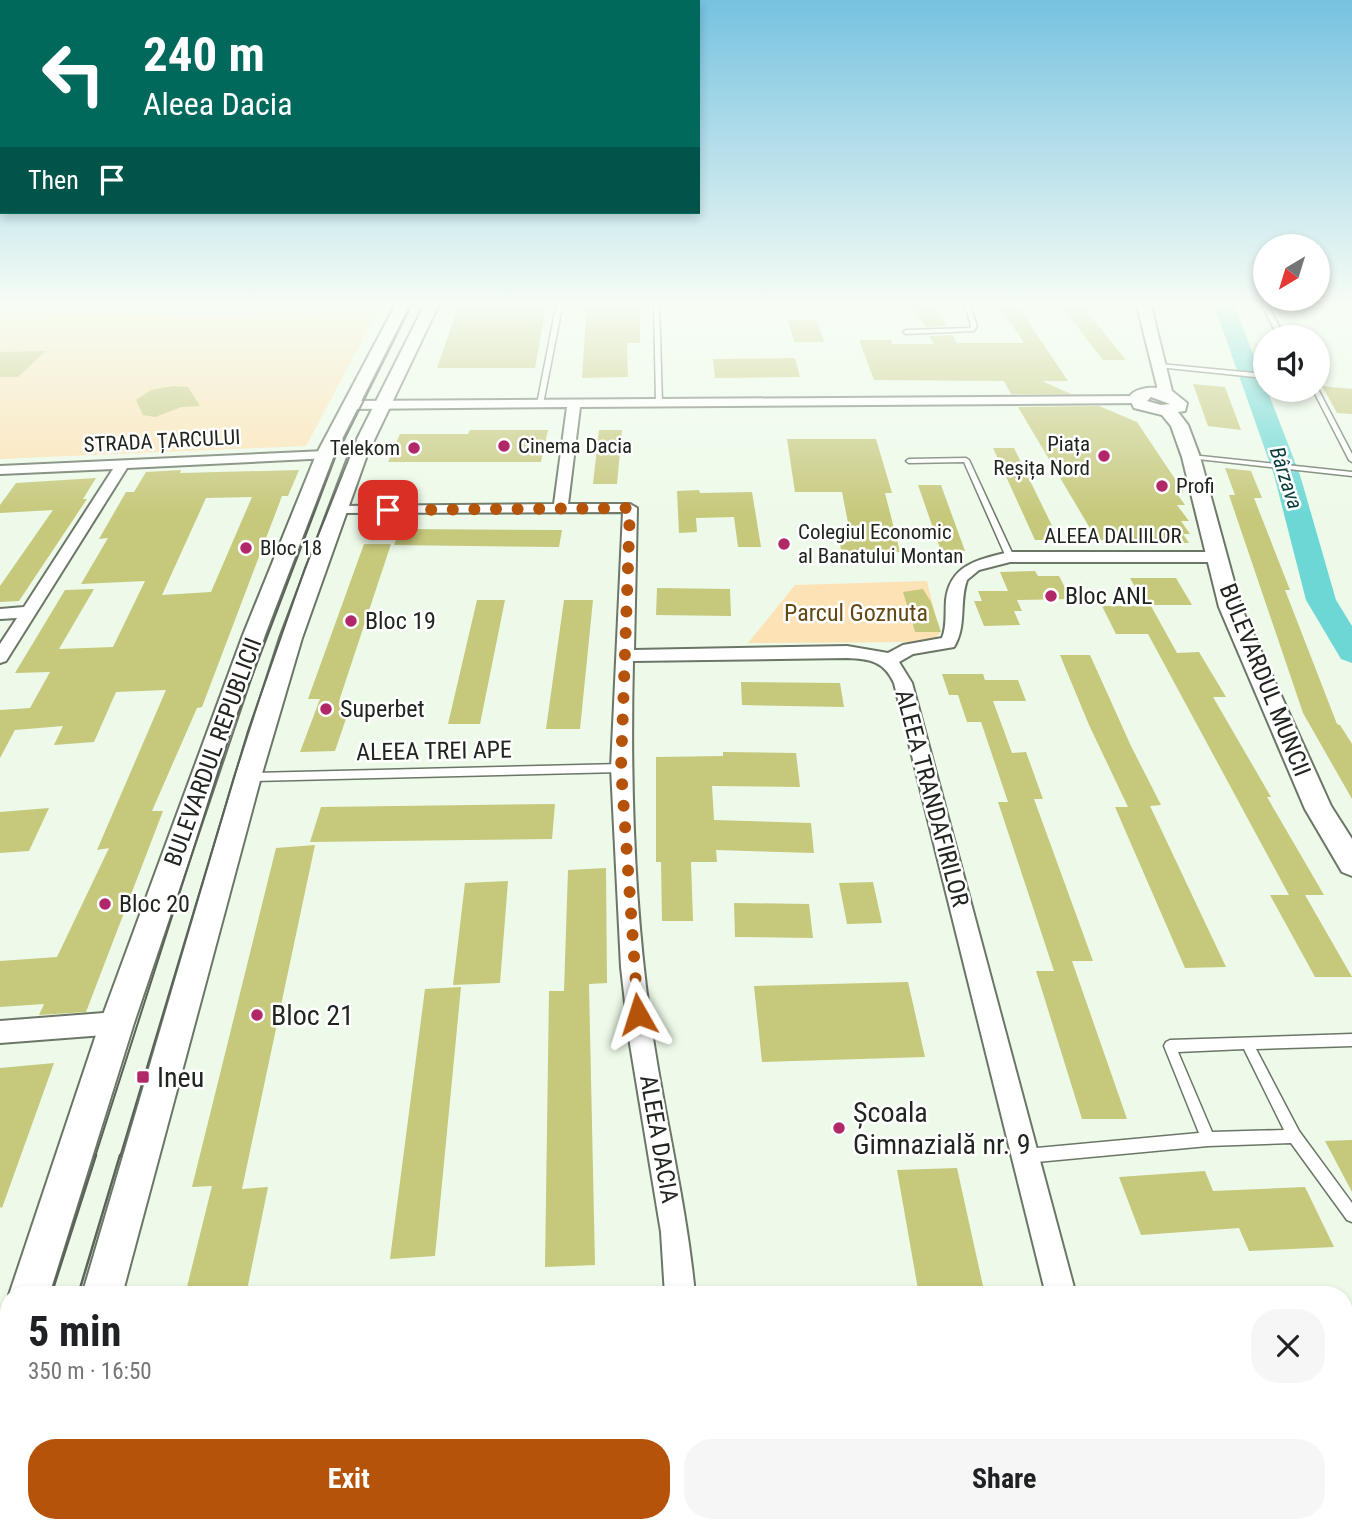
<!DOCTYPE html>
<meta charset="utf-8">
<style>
:root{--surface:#fff;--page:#f6f6f6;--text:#202124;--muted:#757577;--accent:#b45309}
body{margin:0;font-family:"Roboto Condensed",sans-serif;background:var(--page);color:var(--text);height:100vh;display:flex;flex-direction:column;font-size:26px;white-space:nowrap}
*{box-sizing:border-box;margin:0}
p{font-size:23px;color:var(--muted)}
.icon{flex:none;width:38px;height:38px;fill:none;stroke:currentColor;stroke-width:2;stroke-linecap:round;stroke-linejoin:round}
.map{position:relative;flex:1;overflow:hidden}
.side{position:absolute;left:0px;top:1286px;width:1353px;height:247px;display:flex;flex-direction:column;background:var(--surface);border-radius:28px 28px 0 0;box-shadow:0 4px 10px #0003}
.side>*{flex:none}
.top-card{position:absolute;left:0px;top:0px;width:700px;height:214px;box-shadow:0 4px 10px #0003;background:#00695c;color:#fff;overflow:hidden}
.needle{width:46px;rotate:218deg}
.controls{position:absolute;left:1253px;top:234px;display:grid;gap:14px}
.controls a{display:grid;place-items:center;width:77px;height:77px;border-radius:50%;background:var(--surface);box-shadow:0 4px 10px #0003;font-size:35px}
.pin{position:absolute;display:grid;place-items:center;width:60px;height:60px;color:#fff;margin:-30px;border-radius:14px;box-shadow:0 4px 10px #0006}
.me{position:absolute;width:77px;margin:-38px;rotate:354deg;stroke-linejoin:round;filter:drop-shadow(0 0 5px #0008)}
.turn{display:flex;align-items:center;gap:24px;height:147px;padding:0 28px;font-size:32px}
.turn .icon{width:91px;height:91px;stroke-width:2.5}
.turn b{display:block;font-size:49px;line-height:60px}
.then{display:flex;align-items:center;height:66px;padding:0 28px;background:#0003;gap:14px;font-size:26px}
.round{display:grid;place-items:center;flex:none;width:74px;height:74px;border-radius:28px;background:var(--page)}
.summary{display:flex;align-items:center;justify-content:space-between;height:119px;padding:0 28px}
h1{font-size:42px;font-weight:700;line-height:52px}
.primary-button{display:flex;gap:14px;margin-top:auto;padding:14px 28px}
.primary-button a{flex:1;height:80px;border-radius:28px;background:var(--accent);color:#fff;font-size:28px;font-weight:700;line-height:80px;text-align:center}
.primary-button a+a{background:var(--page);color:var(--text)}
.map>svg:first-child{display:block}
.green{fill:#fce2b4}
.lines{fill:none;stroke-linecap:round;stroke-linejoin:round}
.river{fill:#6cd7d5;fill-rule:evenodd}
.building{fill:#c6c87b;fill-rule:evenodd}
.lane-casing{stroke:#6b7667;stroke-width:3}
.street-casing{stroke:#6b7667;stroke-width:4}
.secondary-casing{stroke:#6b7667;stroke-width:4}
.lane{fill:#fff;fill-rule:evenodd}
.street{fill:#fff;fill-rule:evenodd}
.secondary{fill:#fff;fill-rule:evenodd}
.tram-far1{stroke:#5b6259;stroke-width:2}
.tram{stroke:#5b6259;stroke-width:2.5}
.route{stroke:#b45309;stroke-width:12;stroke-dasharray:0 21.6}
.poi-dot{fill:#b12869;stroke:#fff;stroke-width:2.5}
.labels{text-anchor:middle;stroke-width:5;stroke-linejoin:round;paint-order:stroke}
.far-street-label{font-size:21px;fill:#20251f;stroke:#fff}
.far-poi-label{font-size:21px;fill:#20251f;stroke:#fff;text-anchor:start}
.far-water-label{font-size:21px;font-style:italic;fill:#073c3c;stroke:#fff}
.poi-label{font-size:24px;fill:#20251f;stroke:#fff;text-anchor:start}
.park-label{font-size:24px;fill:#624812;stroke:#fff}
.street-label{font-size:24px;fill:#20251f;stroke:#fff}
.near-poi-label{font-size:28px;fill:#20251f;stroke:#fff;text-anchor:start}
</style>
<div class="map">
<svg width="1352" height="1532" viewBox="0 0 1352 1532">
<rect width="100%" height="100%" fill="#edfae9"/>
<path class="green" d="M 0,302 L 14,302 L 40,314 L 321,315 L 330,302 L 383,302 L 306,446 L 0,459 Z
M 261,302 L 325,302 L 317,313 L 252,313 Z
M 927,581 L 936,618 L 911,619 L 915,632 L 941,632 L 935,638 L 921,642 L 748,643 L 795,585 Z"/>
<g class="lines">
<path class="river" d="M 1213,302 L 1233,302 L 1300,475 L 1336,600 L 1352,626 L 1352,663 L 1341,659 L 1306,600 L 1274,475 Z"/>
</g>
<path class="building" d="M 460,302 L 547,302 L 535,368 L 437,368 Z
M 587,302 L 640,302 L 640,343 L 627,343 L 628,377 L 582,378 Z
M 911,302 L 933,302 L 947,326 L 925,327 Z
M 1004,302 L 1015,302 L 1068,381 L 1042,381 L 1071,394 L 1011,394 L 1004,381 L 874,380 L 859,340 L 891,340 L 892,344 L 934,344 L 929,336 L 952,335 L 957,343 L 1024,343 L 999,305 Z
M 1058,302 L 1079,302 L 1126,360 L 1103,360 Z
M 788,320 L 817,320 L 824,342 L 794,342 Z
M 46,351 L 18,377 L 0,377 L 0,352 Z
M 795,358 L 800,377 L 715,378 L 713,359 Z
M 1193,384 L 1225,387 L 1241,430 L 1208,426 Z
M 173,386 L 188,387 L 200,406 L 182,407 L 155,417 L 143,415 L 136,400 L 151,390 Z
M 1322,386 L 1352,389 L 1352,414 L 1337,413 Z
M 1099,406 L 1137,422 L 1183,491 L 1175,491 L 1185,505 L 1177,505 L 1189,521 L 1181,521 L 1190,534 L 1183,534 L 1189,543 L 1097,540 L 1018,407 Z
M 470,430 L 548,430 L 541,462 L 388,462 L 400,434 L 468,434 Z
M 599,430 L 622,430 L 617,484 L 593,484 Z
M 787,439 L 876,439 L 892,493 L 885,493 L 900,552 L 875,552 L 877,561 L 843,561 L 838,533 L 850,533 L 842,492 L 795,492 Z
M 993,448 L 1014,448 L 1059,540 L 1035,540 Z
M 1225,468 L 1251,471 L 1262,498 L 1254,498 L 1290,590 L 1285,590 L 1337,724 L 1340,725 L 1352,744 L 1352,799 L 1303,713 L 1229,495 L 1235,495 Z
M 181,470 L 180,473 L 299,470 L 288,496 L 282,496 L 202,707 L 197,708 L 152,811 L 163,811 L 86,1012 L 39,1015 L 44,1004 L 0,1007 L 0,961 L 57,957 L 109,848 L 97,850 L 166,690 L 116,692 L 94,742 L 54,745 L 63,726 L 15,730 L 0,758 L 0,710 L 30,708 L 50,672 L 15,673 L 65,590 L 94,589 L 59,649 L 113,647 L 145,581 L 81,584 L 108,538 L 99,539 L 126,492 L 134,492 L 146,472 ZM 252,497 L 211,592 L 162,595 L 206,498 Z
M 96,478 L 83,499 L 87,499 L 19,601 L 0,602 L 0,586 L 53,510 L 0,513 L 0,505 L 16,483 Z
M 918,485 L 941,485 L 965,551 L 941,551 Z
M 699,490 L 700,493 L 752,492 L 761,547 L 738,547 L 734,517 L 696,518 L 697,532 L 679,533 L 677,491 Z
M 400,529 L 562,530 L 559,547 L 394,545 Z
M 364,544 L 391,544 L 339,701 L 352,701 L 335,751 L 300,752 L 320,699 L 308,699 Z
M 1035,571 L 1038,576 L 1059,576 L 1071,599 L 1017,600 L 1022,611 L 1014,611 L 1020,625 L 984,626 L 974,601 L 982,601 L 978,591 L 1008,591 L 1000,572 Z
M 1130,578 L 1176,578 L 1192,605 L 1145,605 Z
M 657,588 L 730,589 L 731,616 L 656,615 Z
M 923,589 L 931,602 L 941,632 L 915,632 L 903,592 Z
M 477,600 L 505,600 L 480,724 L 448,724 Z
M 564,600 L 593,600 L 580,729 L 546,729 Z
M 1102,606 L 1151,606 L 1177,653 L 1199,652 L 1226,697 L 1213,697 L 1271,797 L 1267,797 L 1324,895 L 1305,895 L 1352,977 L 1315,977 L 1270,895 L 1289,895 L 1148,634 L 1116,634 Z
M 1060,655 L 1090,655 L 1131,746 L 1161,805 L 1150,806 L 1226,967 L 1185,968 L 1115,807 L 1128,807 L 1089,725 Z
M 942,674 L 983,674 L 985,680 L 1018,680 L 1026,701 L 993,701 L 1012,753 L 1026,752 L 1043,799 L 1034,799 L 1093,961 L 1072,961 L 1127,1119 L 1082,1119 L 1036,971 L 1054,971 L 998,802 L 1008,802 L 981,722 L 967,722 L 958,695 L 949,695 Z
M 741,682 L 840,683 L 844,707 L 742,705 Z
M 723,752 L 796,753 L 800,787 L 712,786 L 714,820 L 811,823 L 814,853 L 716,850 L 717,862 L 691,862 L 693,921 L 662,921 L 661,862 L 656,862 L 656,757 L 723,756 Z
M 555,804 L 552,839 L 310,842 L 321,807 Z
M 49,808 L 29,851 L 0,853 L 0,812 Z
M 315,845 L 242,1189 L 268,1187 L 246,1295 L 185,1295 L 212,1186 L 192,1187 L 276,848 Z
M 606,868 L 607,983 L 589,984 L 595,1265 L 545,1267 L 549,991 L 564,991 L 568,870 Z
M 508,881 L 500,983 L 453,985 L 465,883 Z
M 873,882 L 882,923 L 847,924 L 839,883 Z
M 734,903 L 809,904 L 813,938 L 735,937 Z
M 908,982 L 925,1057 L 762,1062 L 754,986 Z
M 461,987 L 435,1256 L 390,1259 L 425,989 Z
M 54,1063 L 2,1208 L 0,1207 L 0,1068 Z
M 1352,1140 L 1352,1192 L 1325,1141 Z
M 957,1168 L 985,1295 L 919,1295 L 897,1170 Z
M 1205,1171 L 1213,1191 L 1305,1187 L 1334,1247 L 1249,1251 L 1239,1228 L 1141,1235 L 1119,1177 Z"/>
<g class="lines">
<g class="lane-casing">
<path id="lane" d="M 557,302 L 563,302 L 543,404 L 540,406 L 537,404 Z
M 654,302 L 659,302 L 662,403 L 659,405 L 656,403 Z
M 964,302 L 969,302 L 977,326 L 974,331 L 906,334 L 903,332 L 906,330 L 970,328 L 971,326 Z
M 1260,302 L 1266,302 L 1285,338 L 1279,338 Z
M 1160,364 L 1265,374 L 1265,378 L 1158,367 L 1157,366 Z
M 1318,389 L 1352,454 L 1352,462 L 1349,460 L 1313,390 L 1318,390 Z
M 1191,455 L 1352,472 L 1352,476 L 1189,458 L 1189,456 Z
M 966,458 L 969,460 L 1014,557 L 1013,559 L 1007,559 L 1006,557 L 964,462 L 909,463 L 906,461 L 909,459 Z
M 621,764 L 626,768 L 621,772 L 251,781 L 246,777 L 251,773 Z
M 1352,1034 L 1352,1046 L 1256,1049 L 1299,1131 L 1352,1203 L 1352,1222 L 1347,1220 L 1291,1143 L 1208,1146 L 1026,1163 L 1021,1161 L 1019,1156 L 1021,1151 L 1026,1149 L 1199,1133 L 1164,1046 L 1166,1042 L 1170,1040 ZM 1244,1049 L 1284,1130 L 1212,1132 L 1178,1052 Z"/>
</g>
<g class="street-casing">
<path id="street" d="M 1137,396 L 1141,397 L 1141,403 L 580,407 L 568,504 L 630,504 L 637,508 L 634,650 L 847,646 L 888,653 L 903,645 L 942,638 C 947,626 945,613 946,600 C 950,564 980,559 1010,552 L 1217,552 L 1225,557 L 1217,562 L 1010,562 L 979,570 L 967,580 C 959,602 967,626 954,647 L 913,654 L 899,662 L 912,683 L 1076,1295 L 1046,1295 L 894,683 C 884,661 870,659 847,658 L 633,661 C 630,786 634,914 653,1038 C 666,1124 687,1208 695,1295 L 665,1295 L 661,1232 L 629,1038 L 621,967 L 611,768 L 623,512 L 332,513 L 332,507 L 337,506 L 554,504 L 567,407 L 350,409 L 344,405 L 350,401 Z
M 325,451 L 332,455 L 330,458 L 127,468 L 6,661 L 0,663 L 0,644 L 17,618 L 0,619 L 0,609 L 24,607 L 113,469 L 0,474 L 0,466 Z
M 117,1012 L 126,1015 L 129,1023 L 126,1031 L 117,1034 L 0,1043 L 0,1021 Z
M 676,1524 L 710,1524 L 711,1532 L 677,1532 Z
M 1105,1524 L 1139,1524 L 1141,1532 L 1107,1532 Z"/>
</g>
<g class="secondary-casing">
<path id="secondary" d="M 397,302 L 411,302 L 334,455 L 265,635 L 134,1023 L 49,1295 L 9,1295 L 100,1023 L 243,635 L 316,455 Z
M 426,302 L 440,302 L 367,455 L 302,638 L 261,777 L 122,1295 L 82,1295 L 235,777 L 280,638 L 349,455 Z
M 1136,302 L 1150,302 L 1172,391 L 1187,403 L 1185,411 L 1178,412 L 1188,425 L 1200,457 L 1241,607 L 1331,806 L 1352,839 L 1352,876 L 1342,872 L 1305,809 L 1219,607 L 1182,457 L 1171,426 L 1162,415 L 1134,408 L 1129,397 C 1134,389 1148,387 1157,388 L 1157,386 ZM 1151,397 L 1170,404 L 1161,405 L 1147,401 Z
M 9,1333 L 9,1397 L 0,1400 L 0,1337 Z
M 18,1524 L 64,1524 L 62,1532 L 16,1532 Z"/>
</g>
<use href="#lane" class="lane"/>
<use href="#street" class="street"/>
<use href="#secondary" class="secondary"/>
<path class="tram-far1" d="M 95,1157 L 232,729 L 335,458 L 413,302
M 120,1157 L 248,731 L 305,568 L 356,440"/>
<path class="tram" d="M 51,1295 L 96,1155
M 78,1295 L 120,1155
M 0,1456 L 9,1428
M 7,1532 L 10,1524"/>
</g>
<linearGradient id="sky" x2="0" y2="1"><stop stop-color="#76c2e0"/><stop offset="0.59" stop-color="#f7fdf5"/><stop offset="1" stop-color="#f7fdf5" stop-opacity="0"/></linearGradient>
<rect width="1352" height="516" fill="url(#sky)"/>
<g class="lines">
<path class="route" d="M 388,510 L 630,508 L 621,768 L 638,1014"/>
</g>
<g class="poi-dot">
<circle cx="504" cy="446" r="7"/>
<circle cx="414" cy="448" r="7"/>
<circle cx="1104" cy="456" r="7"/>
<circle cx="1162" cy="486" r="7"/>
<circle cx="784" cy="544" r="7"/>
<circle cx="246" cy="548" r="7"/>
<circle cx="1051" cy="596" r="7"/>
<circle cx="351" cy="621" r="7"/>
<circle cx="326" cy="709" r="7"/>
<circle cx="105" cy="904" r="7"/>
<circle cx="257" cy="1015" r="7"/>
<rect x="136" y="1070" width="14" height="14" rx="3.5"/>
<circle cx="839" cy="1128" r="7"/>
</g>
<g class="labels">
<g class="far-street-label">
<text transform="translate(162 441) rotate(-3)" y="7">STRADA ȚARCULUI</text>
<text x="1113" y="543">ALEEA DALIILOR</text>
</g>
<g class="far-poi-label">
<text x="1090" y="451" text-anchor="end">Piața<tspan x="1090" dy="24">Reșița Nord</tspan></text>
<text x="518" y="453">Cinema Dacia</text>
<text x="400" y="455" text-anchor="end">Telekom</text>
<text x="1176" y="493">Profi</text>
<text x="798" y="539">Colegiul Economic<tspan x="798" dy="24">al Banatului Montan</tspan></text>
<text x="260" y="555">Bloc 18</text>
</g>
<g class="far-water-label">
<text transform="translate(1286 478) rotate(72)" y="7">Bârzava</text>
</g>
<g class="poi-label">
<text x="1065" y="604">Bloc ANL</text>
<text x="365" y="629">Bloc 19</text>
<text x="340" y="717">Superbet</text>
<text x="119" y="912">Bloc 20</text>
</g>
<g class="park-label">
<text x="856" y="621">Parcul Goznuta</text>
</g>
<g class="street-label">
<text transform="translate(1265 680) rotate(68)" y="8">BULEVARDUL MUNCII</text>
<text transform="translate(434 751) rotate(-1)" y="8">ALEEA TREI APE</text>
<text transform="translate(213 752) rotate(-70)" y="8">BULEVARDUL REPUBLICII</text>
<text transform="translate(932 798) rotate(75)" y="8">ALEEA TRANDAFIRILOR</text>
<text transform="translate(659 1139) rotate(80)" y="8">ALEEA DACIA</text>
</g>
<g class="near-poi-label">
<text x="271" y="1025">Bloc 21</text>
<text x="157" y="1087">Ineu</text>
<text x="853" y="1122">Școala<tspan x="853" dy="32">Gimnazială nr. 9</tspan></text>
</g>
</g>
</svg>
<div class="controls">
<a><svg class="needle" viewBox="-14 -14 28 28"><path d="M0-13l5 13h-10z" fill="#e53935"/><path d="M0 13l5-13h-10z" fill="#757577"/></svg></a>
<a><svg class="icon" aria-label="sound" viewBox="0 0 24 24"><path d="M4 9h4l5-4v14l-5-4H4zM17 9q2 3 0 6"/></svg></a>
</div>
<div class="pin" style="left:388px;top:510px;background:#d93025"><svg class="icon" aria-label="arrive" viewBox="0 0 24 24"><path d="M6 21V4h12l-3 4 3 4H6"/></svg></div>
<svg class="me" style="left:638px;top:1014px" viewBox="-20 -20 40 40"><path d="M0-17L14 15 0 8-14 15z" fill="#b45309" stroke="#fff" stroke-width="4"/></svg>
<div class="top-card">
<div class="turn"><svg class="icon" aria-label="left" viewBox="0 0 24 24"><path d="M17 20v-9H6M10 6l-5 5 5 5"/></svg><div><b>240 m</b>Aleea Dacia</div></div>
<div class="then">Then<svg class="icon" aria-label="arrive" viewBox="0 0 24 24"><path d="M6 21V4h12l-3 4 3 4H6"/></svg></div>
</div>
<section class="side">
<div class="summary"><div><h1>5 min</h1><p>350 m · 16:50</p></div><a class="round"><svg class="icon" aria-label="close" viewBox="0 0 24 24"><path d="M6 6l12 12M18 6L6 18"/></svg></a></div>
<div class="primary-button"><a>Exit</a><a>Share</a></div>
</section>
</div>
